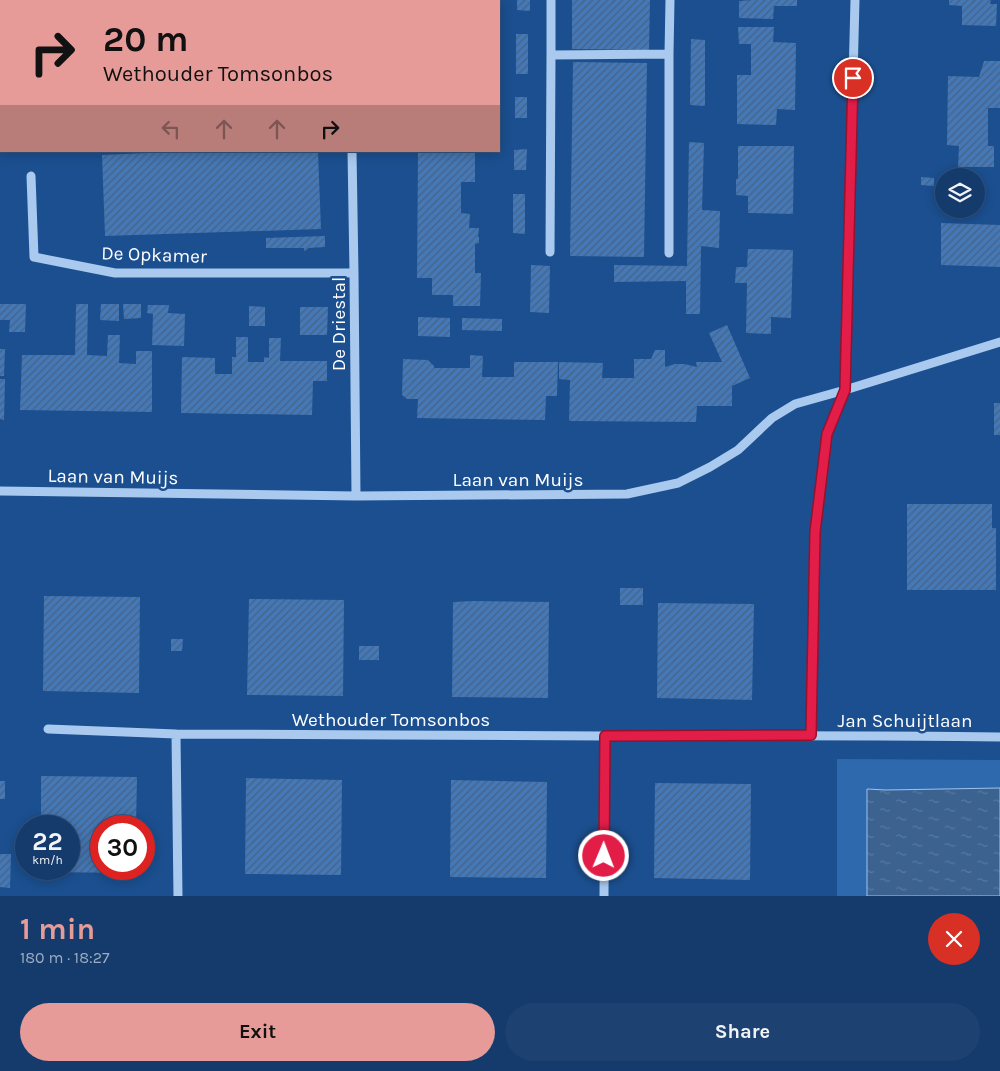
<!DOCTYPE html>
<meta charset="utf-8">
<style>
:root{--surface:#143b6b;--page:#1d4271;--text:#f1f3f6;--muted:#9dadc1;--line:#33557e;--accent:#e69b98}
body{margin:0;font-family:Karla,sans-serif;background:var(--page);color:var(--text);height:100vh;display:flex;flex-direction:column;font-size:19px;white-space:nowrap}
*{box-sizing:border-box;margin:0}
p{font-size:16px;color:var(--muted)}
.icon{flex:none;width:28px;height:28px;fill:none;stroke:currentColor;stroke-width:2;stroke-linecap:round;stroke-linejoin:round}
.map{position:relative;height:896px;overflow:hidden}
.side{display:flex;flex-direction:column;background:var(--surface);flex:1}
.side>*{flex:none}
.guide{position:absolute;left:0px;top:0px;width:500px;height:152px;box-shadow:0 2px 12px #0003,0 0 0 1px var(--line);background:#e69b98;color:#111;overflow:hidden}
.controls{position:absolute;left:935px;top:168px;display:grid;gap:10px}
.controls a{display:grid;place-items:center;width:50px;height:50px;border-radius:50%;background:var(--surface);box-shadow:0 2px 12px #0003,0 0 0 1px var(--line);font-size:25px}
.speed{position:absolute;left:15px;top:815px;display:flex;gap:10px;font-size:25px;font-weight:700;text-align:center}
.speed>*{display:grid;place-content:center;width:65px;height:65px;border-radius:50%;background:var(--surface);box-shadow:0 2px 12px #0003,0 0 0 1px var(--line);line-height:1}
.speed small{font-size:12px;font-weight:400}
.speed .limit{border:8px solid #d22;background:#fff;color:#111}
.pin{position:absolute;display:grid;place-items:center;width:42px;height:42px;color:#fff;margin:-21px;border:2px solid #fff;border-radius:50%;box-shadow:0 1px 5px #0007}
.me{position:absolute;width:55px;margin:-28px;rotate:1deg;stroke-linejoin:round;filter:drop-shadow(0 0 4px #0008)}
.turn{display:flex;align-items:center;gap:18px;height:105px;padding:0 20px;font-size:22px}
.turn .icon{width:65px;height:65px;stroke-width:2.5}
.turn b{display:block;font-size:35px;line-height:42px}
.lanes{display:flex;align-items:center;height:48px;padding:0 20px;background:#0003;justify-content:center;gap:25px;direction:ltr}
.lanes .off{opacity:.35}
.round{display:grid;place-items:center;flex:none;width:52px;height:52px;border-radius:26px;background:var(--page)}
.summary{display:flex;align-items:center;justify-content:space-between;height:85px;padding:0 20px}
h1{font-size:30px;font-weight:700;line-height:38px;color:var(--accent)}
.button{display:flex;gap:10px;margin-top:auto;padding:10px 20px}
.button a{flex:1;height:58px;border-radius:30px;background:var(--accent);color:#111;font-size:20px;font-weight:700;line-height:58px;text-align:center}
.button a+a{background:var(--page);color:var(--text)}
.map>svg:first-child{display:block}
.grass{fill:#2e69ad}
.water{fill:url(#water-ripples);stroke:#9cc4f0}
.building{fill:url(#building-hatch)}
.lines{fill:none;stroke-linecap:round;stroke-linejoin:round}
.minor{stroke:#a9c9ee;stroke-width:9}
.route-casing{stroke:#92132f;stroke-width:12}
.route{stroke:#e11d48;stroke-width:9}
.labels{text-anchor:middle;stroke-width:5;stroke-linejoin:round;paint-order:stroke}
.street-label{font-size:19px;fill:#fff;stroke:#1b4f8f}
</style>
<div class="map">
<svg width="1000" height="896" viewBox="0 0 1000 896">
<defs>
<pattern id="water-ripples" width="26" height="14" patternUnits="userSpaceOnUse" patternTransform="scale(1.25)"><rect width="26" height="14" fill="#3c6290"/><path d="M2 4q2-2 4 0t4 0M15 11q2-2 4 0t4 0" fill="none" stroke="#597aa1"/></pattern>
<pattern id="building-hatch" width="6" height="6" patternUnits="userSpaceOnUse" patternTransform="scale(1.25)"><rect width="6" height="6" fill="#4478b7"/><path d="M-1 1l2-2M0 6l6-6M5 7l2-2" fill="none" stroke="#486282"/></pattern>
</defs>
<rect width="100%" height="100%" fill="#1b4f8f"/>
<path class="grass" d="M 837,759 L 1000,760 L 1000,788 L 886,790 L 868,789 L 867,896 L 837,896 Z"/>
<path class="water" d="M 1000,788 L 1000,896 L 867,896 L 867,789 L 886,790 Z"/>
<path class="building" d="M 517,0 L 530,0 L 530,11 L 517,10 Z
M 572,0 L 650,0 L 649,50 L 572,49 Z
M 752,0 L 797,0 L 797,6 L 774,6 L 773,19 L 739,18 L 739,1 Z
M 949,0 L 991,0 L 990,4 L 997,4 L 996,26 L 962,25 L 962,6 L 949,5 Z
M 738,27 L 774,27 L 773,42 L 796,43 L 795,110 L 777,109 L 776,125 L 737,124 L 737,75 L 751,75 L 751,44 L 739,44 Z
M 516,34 L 528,34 L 528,74 L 516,74 Z
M 691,39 L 705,40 L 705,106 L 690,105 Z
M 984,61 L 1000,61 L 1000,108 L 988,108 L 988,146 L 994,146 L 994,167 L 958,167 L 959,146 L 947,145 L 948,76 L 979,77 Z
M 573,62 L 647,63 L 644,257 L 570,256 Z
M 515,97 L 527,97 L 527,118 L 515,118 Z
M 689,142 L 704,143 L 702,210 L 720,211 L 719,248 L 701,246 L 700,314 L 686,314 L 686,281 L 614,282 L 614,265 L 687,266 Z
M 738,146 L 794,146 L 793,214 L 748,213 L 748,196 L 736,195 L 736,179 L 738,179 Z
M 527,149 L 526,170 L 514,170 L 514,150 Z
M 194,151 L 318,151 L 321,229 L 105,236 L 102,155 Z
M 418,151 L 475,151 L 475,182 L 461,182 L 461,213 L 470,214 L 469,228 L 479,228 L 478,237 L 479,237 L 479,243 L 475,244 L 475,273 L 481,273 L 480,306 L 453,306 L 453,295 L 432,295 L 432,278 L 417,278 Z
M 921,177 L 934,178 L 934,186 L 921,185 Z
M 513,194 L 525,194 L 525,234 L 513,233 Z
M 941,223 L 1000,225 L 1000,267 L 941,265 Z
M 325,236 L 325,247 L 309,248 L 307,249 L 307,250 L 304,251 L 304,248 L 266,248 L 266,238 Z
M 748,249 L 793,250 L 791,318 L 771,317 L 771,334 L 746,333 L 747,283 L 735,283 L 736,267 L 747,267 Z
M 531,265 L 550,266 L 549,313 L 530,312 Z
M 0,304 L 26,304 L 25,332 L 9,332 L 10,320 L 0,320 Z
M 76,304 L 88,304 L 87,355 L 107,356 L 108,335 L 120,335 L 119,363 L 136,364 L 136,351 L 152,351 L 152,412 L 20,410 L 22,355 L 75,355 Z
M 101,304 L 119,304 L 119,321 L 100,320 Z
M 123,304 L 141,304 L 141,318 L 124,319 Z
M 148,305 L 169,305 L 168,313 L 185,314 L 184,346 L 152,345 L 153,314 L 147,313 Z
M 249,306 L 265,307 L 265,326 L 249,326 Z
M 300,307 L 328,307 L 327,335 L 300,335 Z
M 418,317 L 450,318 L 450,337 L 418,336 Z
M 462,318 L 502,319 L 502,331 L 462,330 Z
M 727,325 L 750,378 L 732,386 L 732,406 L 697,406 L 696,422 L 569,421 L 570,380 L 559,379 L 559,362 L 603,363 L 602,378 L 634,378 L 634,359 L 651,359 L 655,350 L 665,350 L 665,367 L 675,364 L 684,364 L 697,367 L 696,362 L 722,362 L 709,333 Z
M 236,337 L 248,337 L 248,362 L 264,362 L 264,357 L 269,358 L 269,338 L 281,338 L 280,361 L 327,361 L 327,381 L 313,381 L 312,415 L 181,413 L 182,357 L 215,358 L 215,374 L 232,374 L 232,357 L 236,357 Z
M 0,349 L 5,349 L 4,376 L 0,376 Z
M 470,355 L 483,356 L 482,377 L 514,377 L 514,362 L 558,362 L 557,396 L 546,396 L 545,420 L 417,418 L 418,399 L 407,399 L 402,395 L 403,359 L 428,360 L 434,366 L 434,368 L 470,368 Z
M 0,379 L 5,379 L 4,420 L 0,419 Z
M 994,403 L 1000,403 L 1000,435 L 994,435 Z
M 907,504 L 992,504 L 992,528 L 996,528 L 996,590 L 907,590 Z
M 620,588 L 643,588 L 643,605 L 620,605 Z
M 44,596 L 140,597 L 139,693 L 43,691 Z
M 249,599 L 344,600 L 343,696 L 247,695 Z
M 473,601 L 549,602 L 548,698 L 452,697 L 453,602 Z
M 658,603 L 754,604 L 752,700 L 657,698 Z
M 171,639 L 183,639 L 182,651 L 171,651 Z
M 359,646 L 379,646 L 379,660 L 359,660 Z
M 41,776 L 137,777 L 136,826 L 101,826 L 101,869 L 136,869 L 136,873 L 40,872 L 40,869 L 69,869 L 69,826 L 41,826 Z
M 246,778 L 342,780 L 341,875 L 245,874 Z
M 451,780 L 547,782 L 546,878 L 450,877 Z
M 0,781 L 5,781 L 5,799 L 0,799 Z
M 655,783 L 751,784 L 750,880 L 654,878 Z
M 0,854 L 11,854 L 10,888 L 0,887 Z"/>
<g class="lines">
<path class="minor" d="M 208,0 L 208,1
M 551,0 L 551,55 L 669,54 L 670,0
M 353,1 L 353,0
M 669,54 L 669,253
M 352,151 L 354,273 L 356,496
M 31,176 L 34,257 L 115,273 L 354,273
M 550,252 L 551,55
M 0,491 L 356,496 L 627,494 L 678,483 L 710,467 L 738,450 L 772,418 L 795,404 L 845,390 L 1000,342
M 48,729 L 176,734
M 811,735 L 815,533 L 827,434 L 845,390 L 855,0
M 178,896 L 176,734 C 319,734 463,736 606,736 C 738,736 869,735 1000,737
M 604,896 L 605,736"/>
</g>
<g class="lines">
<g class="route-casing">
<path id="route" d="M 604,856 L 605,736 L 811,735 L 815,532 L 827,434 L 845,390 L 853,78"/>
</g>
<use href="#route" class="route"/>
</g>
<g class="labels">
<g class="street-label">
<text transform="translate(154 254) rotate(2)" y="7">De Opkamer</text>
<text transform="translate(338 324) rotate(-90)" y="7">De Driestal</text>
<text transform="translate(113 476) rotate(1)" y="7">Laan van Muijs</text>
<text x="518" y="486">Laan van Muijs</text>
<text x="391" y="726">Wethouder Tomsonbos</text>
<text x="905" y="727">Jan Schuijtlaan</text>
</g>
</g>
</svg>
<div class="controls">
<a><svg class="icon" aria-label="layers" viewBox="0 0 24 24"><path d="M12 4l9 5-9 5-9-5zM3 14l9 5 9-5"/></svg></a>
</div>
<div class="speed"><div>22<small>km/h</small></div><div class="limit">30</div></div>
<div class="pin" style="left:853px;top:78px;background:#d93025"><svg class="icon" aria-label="arrive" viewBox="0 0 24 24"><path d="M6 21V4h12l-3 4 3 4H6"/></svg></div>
<svg class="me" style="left:604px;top:856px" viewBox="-20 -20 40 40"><circle r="17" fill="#e11d48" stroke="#fff" stroke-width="3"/><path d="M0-11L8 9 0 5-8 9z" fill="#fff"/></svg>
<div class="guide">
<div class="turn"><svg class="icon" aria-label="right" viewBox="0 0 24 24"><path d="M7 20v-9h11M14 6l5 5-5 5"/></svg><div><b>20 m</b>Wethouder Tomsonbos</div></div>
<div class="lanes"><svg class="icon off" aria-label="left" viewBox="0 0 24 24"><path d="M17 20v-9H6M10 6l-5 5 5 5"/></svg><svg class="icon off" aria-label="ahead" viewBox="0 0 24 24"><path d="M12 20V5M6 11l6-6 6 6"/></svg><svg class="icon off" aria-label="ahead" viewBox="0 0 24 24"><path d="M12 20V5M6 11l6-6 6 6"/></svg><svg class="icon" aria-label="right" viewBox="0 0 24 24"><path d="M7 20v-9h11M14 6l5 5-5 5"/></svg></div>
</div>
</div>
<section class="side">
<div class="summary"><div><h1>1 min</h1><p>180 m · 18:27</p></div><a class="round" style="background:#d93025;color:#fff"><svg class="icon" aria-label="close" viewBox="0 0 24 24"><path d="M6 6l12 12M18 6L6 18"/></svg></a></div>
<div class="button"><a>Exit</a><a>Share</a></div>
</section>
